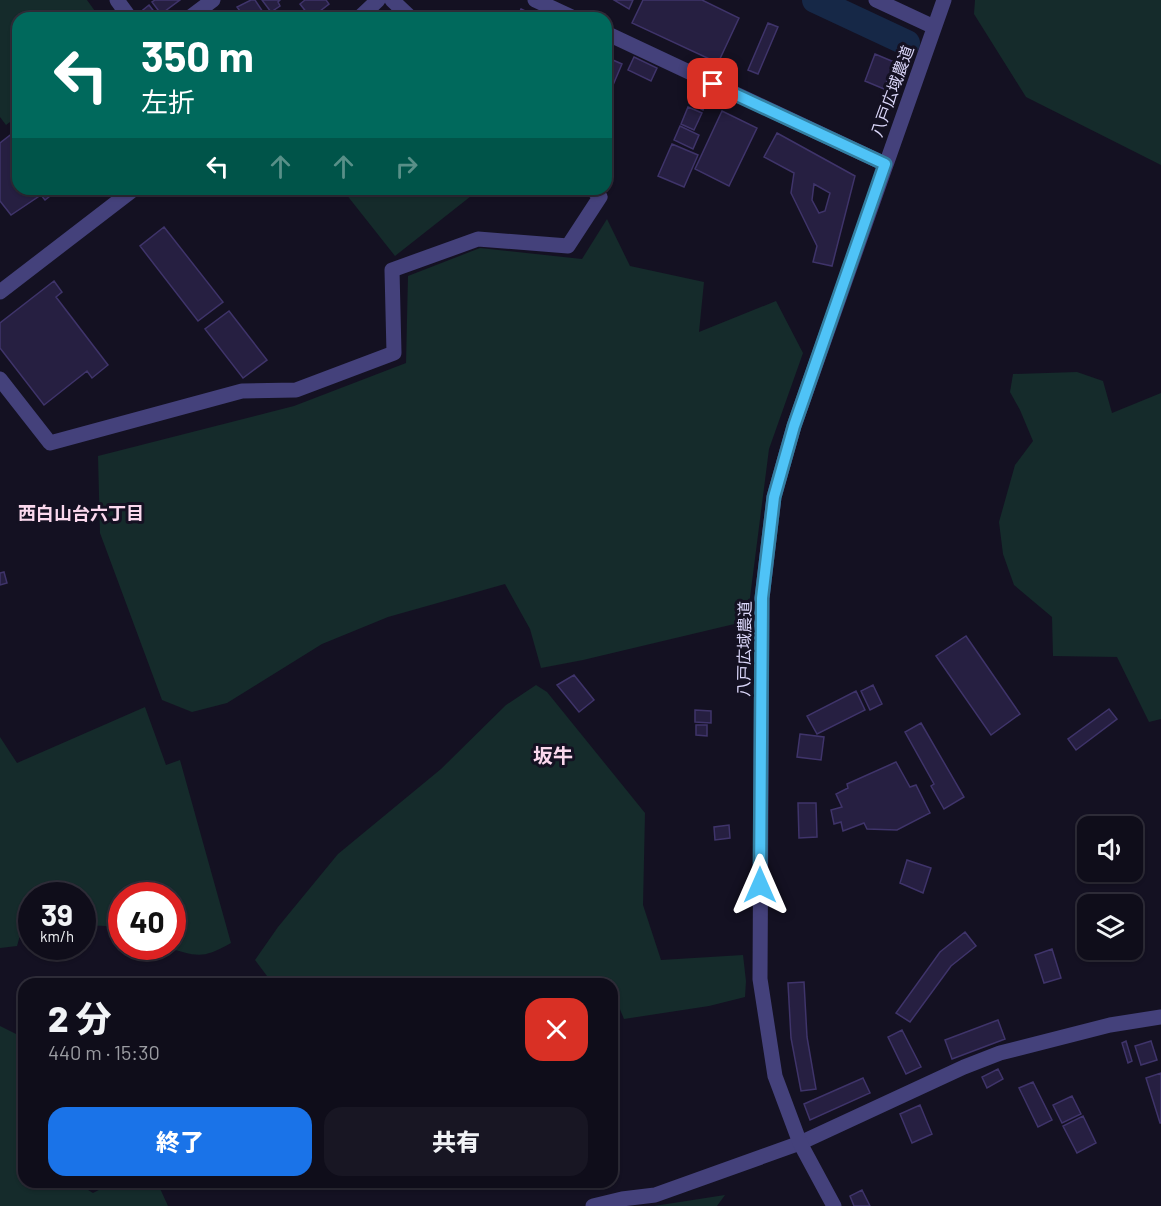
<!DOCTYPE html>
<html lang="ja">
<meta charset="utf-8">
<style>
:root{--surface:#0f0d1a;--page:#181623;--text:#f1f3f6;--muted:#9b9ca2;--line:#2f2d39;--accent:#1a73e8}
body{margin:0;font-family:Barlow,"Noto Sans JP",sans-serif;background:var(--page);color:var(--text);height:100vh;display:flex;flex-direction:column;font-size:22px;white-space:nowrap}
*{box-sizing:border-box;margin:0}
p{font-size:20px;color:var(--muted)}
.icon{flex:none;width:33px;height:33px;fill:none;stroke:currentColor;stroke-width:2;stroke-linecap:round;stroke-linejoin:round}
.map{position:relative;flex:1;overflow:hidden}
.panel{position:absolute;left:18px;top:978px;width:600px;height:210px;display:flex;flex-direction:column;background:var(--surface);border-radius:18px;box-shadow:0 2px 4px #0004,0 0 0 2px var(--line)}
.panel>*{flex:none}
.guide{position:absolute;left:12px;top:12px;width:600px;height:183px;border-radius:18px;box-shadow:0 2px 4px #0004,0 0 0 2px var(--line);background:#00695c;color:#fff;overflow:hidden}
.fabs{position:absolute;left:1077px;top:816px;display:grid;gap:12px}
.fabs a{display:grid;place-items:center;width:66px;height:66px;border-radius:12px;background:var(--surface);box-shadow:0 2px 4px #0004,0 0 0 2px var(--line);font-size:30px}
.speed{position:absolute;left:18px;top:882px;display:flex;gap:12px;font-size:30px;font-weight:700;text-align:center}
.speed>*{display:grid;place-content:center;width:78px;height:78px;border-radius:50%;background:var(--surface);box-shadow:0 2px 4px #0004,0 0 0 2px var(--line);line-height:1}
.speed small{font-size:15px;font-weight:400}
.speed .limit{border:9px solid #d22;background:#fff;color:#111}
.pin{position:absolute;display:grid;place-items:center;width:51px;height:51px;color:#fff;margin:-26px;border-radius:12px;box-shadow:0 3px 9px #0006}
.me{position:absolute;width:66px;margin:-33px;rotate:0deg;stroke-linejoin:round;filter:drop-shadow(0 0 4px #0008)}
.turn{display:flex;align-items:center;gap:21px;height:126px;padding:0 30px;font-size:27px}
.turn .icon{width:78px;height:78px;stroke-width:2.5}
.turn b{display:block;font-size:42px;line-height:51px}
.lanes{display:flex;align-items:center;height:57px;padding:0 30px;background:#0003;justify-content:center;gap:30px;direction:ltr}
.lanes .off{opacity:.35}
.round{display:grid;place-items:center;flex:none;width:63px;height:63px;border-radius:18px;background:var(--page)}
.headline{display:flex;align-items:center;justify-content:space-between;height:102px;padding:0 30px}
h1{font-size:36px;font-weight:800;line-height:45px}
.button{display:flex;gap:12px;margin-top:auto;padding:12px 30px}
.button a{flex:1;height:69px;border-radius:18px;background:var(--accent);color:#fff;font-size:24px;font-weight:800;line-height:69px;text-align:center}
.button a+a{background:var(--page);color:var(--text)}
.map>svg:first-child{display:block}
.green{fill:#152b2b}
.lines{fill:none;stroke-linecap:round;stroke-linejoin:round}
.river{stroke:#162847;stroke-width:26}
.building{fill:#261f41;stroke:#3f346a;stroke-width:1.5;fill-rule:evenodd}
.minor{stroke:#44417b;stroke-width:15}
.tertiary{stroke:#44417b;stroke-width:15}
.route-casing{stroke:#337fa1;stroke-width:15}
.route{stroke:#4fc3f7;stroke-width:10}
.labels{text-anchor:middle;stroke-width:6;stroke-linejoin:round;paint-order:stroke}
.street-label{font-size:16px;fill:#dbd7fa;stroke:#141122}
.neighbourhood-label{font-size:18px;font-weight:bold;fill:#fad8ed;stroke:#141122}
.quarter-label{font-size:20px;font-weight:bold;fill:#fad8ed;stroke:#141122}
</style>
<div class="map">
<svg width="1161" height="1206" viewBox="0 0 1161 1206">
<rect width="100%" height="100%" fill="#141122"/>
<path class="green" d="M 0,0 L 87,0 L 100,18 L 18,18 L 18,116 L 6,125 L 0,117 Z
M 975,0 L 1161,0 L 1161,165 L 1026,97 L 974,14 Z
M 342,189 L 480,189 L 395,256 Z
M 607,219 L 630,266 L 704,282 L 699,332 L 776,301 L 803,353 L 769,449 L 747,621 L 583,660 L 541,668 L 530,629 L 505,584 L 388,617 L 322,644 L 227,703 L 192,712 L 162,700 L 100,533 L 98,456 L 294,406 L 406,363 L 408,276 L 480,248 L 582,259 Z
M 1077,372 L 1103,381 L 1112,413 L 1161,393 L 1161,719 L 1149,722 L 1117,657 L 1053,656 L 1052,617 L 1014,585 L 1003,554 L 999,522 L 1015,465 L 1033,441 L 1020,410 L 1010,392 L 1013,374 Z
M 536,685 L 547,692 L 645,813 L 643,905 L 661,960 L 743,955 L 746,981 L 745,997 L 709,1006 L 624,1019 L 612,990 L 612,984 L 608,981 L 569,980 L 567,984 L 273,984 L 255,960 L 278,927 L 338,854 L 441,769 L 506,705 Z
M 145,707 L 166,765 L 180,760 L 231,943 C 199,961 197,955 164,947 L 172,946 L 172,896 L 122,896 L 121,934 L 106,926 L 83,925 L 82,896 L 32,896 L 31,917 L 24,921 L 17,946 L 0,948 L 0,737 L 17,763 Z
M 0,1026 L 24,1038 L 24,1182 L 75,1182 L 93,1193 L 114,1182 L 157,1182 L 168,1206 L 0,1206 Z
M 725,1195 L 717,1206 L 654,1206 Z"/>
<g class="lines">
<path class="river" d="M 815,0 L 907,43"/>
</g>
<path class="building" d="M 155,0 L 180,0 L 161,14 L 152,2 Z
M 251,0 L 255,0 L 263,12 L 255,18 L 245,18 L 237,7 Z
M 262,0 L 280,0 L 278,2 L 280,6 L 271,12 Z
M 305,0 L 326,0 L 329,4 L 311,18 L 300,4 Z
M 614,0 L 633,0 L 629,9 Z
M 643,0 L 702,0 L 739,18 L 718,63 L 632,23 Z
M 149,5 L 159,18 L 140,18 L 138,14 Z
M 521,9 L 540,18 L 517,18 Z
M 295,11 L 300,18 L 286,18 Z
M 768,23 L 778,27 L 758,74 L 748,70 Z
M 875,54 L 894,62 L 884,89 L 865,81 Z
M 606,57 L 622,64 L 613,85 L 606,82 Z
M 634,57 L 657,68 L 651,81 L 628,70 Z
M 697,84 L 711,90 L 703,110 L 689,103 Z
M 688,107 L 702,113 L 694,130 L 681,124 Z
M 722,111 L 757,128 L 729,186 L 695,169 Z
M 680,126 L 699,135 L 693,149 L 674,140 Z
M 18,129 L 18,189 L 59,189 L 45,200 L 41,195 L 11,215 L 0,201 L 0,143 Z
M 777,133 L 855,176 L 832,266 L 813,262 L 817,246 L 791,193 L 794,173 L 764,157 ZM 814,184 L 830,193 L 825,211 L 819,213 L 812,200 Z
M 672,144 L 698,155 L 684,187 L 658,176 Z
M 164,227 L 223,302 L 198,321 L 140,246 Z
M 54,281 L 62,292 L 56,297 L 108,365 L 92,378 L 87,371 L 44,405 L 0,348 L 0,323 Z
M 229,311 L 267,360 L 243,378 L 205,329 Z
M 4,572 L 7,583 L 0,585 L 0,573 Z
M 966,636 L 1020,714 L 991,735 L 936,656 Z
M 574,675 L 594,700 L 579,712 L 557,685 Z
M 873,685 L 882,704 L 870,710 L 861,691 Z
M 856,691 L 865,710 L 817,734 L 807,716 Z
M 1109,709 L 1117,719 L 1076,750 L 1068,739 Z
M 695,710 L 711,711 L 711,723 L 695,722 Z
M 921,723 L 964,797 L 944,809 L 931,786 L 934,784 L 905,732 Z
M 696,725 L 707,725 L 707,736 L 696,735 Z
M 800,734 L 824,737 L 821,760 L 797,757 Z
M 896,762 L 910,787 L 916,785 L 930,813 L 897,830 L 867,829 L 864,823 L 843,831 L 841,822 L 834,824 L 831,810 L 842,807 L 836,794 L 848,788 L 847,784 Z
M 798,803 L 816,803 L 817,837 L 799,838 Z
M 729,825 L 730,838 L 715,840 L 714,827 Z
M 907,860 L 931,868 L 923,893 L 900,883 Z
M 965,932 L 976,946 L 951,966 L 910,1022 L 896,1013 L 940,952 Z
M 1052,949 L 1061,978 L 1044,983 L 1035,955 Z
M 804,982 L 807,1037 L 816,1089 L 801,1091 L 791,1038 L 788,983 Z
M 998,1020 L 1005,1039 L 952,1059 L 945,1040 Z
M 902,1030 L 921,1067 L 906,1074 L 888,1037 Z
M 1126,1041 L 1132,1061 L 1128,1063 L 1122,1043 Z
M 1151,1041 L 1157,1060 L 1141,1065 L 1135,1046 Z
M 998,1069 L 1003,1079 L 987,1088 L 982,1077 Z
M 1161,1073 L 1161,1123 L 1160,1123 L 1146,1078 Z
M 863,1078 L 870,1093 L 810,1120 L 804,1104 Z
M 1033,1082 L 1052,1120 L 1038,1127 L 1019,1088 Z
M 1072,1096 L 1081,1114 L 1062,1123 L 1053,1105 Z
M 920,1105 L 932,1134 L 912,1143 L 900,1114 Z
M 1083,1116 L 1096,1143 L 1077,1153 L 1063,1126 Z
M 862,1190 L 870,1206 L 854,1206 L 850,1196 Z"/>
<g class="lines">
<path class="minor" d="M 117,0 L 130,18
M 392,0 L 411,18
M 535,0 L 574,18
M 189,18 L 213,0
M 606,33 L 885,164
M 0,379 L 50,443 L 242,391 L 296,390 L 394,353 L 392,270 L 478,239 L 568,246 L 600,197 L 592,189
M 593,1206 L 622,1199 L 655,1195 L 800,1143 L 964,1067 L 1000,1053 L 1110,1025 L 1161,1017"/>
<path class="tertiary" d="M 876,0 L 934,27
M 359,18 L 378,0
M 0,292 L 134,189
M 834,1206 L 800,1143 L 775,1076 L 760,979 L 762,598 L 774,497 L 794,426 L 944,0"/>
</g>
<g class="lines">
<g class="route-casing">
<path id="route" d="M 713,84 L 885,164 L 794,426 L 774,497 L 762,598 L 760,885"/>
</g>
<use href="#route" class="route"/>
</g>
<g class="labels">
<g class="street-label">
<text transform="translate(892 91) rotate(-70)" y="6">八戸広域農道</text>
<text transform="translate(744 649) rotate(-89)" y="6">八戸広域農道</text>
</g>
<g class="neighbourhood-label">
<text x="81" y="520">西白山台六丁目</text>
</g>
<g class="quarter-label">
<text x="553" y="763">坂牛</text>
</g>
</g>
</svg>
<div class="fabs">
<a><svg class="icon" aria-label="sound" viewBox="0 0 24 24"><path d="M4 9h4l5-4v14l-5-4H4zM17 9q2 3 0 6"/></svg></a>
<a><svg class="icon" aria-label="layers" viewBox="0 0 24 24"><path d="M12 4l9 5-9 5-9-5zM3 14l9 5 9-5"/></svg></a>
</div>
<div class="speed"><div>39<small>km/h</small></div><div class="limit">40</div></div>
<div class="pin" style="left:713px;top:84px;background:#d93025"><svg class="icon" aria-label="arrive" viewBox="0 0 24 24"><path d="M6 21V4h12l-3 4 3 4H6"/></svg></div>
<svg class="me" style="left:760px;top:885px" viewBox="-20 -20 40 40"><path d="M0-17L14 15 0 8-14 15z" fill="#4fc3f7" stroke="#fff" stroke-width="4"/></svg>
<div class="guide">
<div class="turn"><svg class="icon" aria-label="left" viewBox="0 0 24 24"><path d="M17 20v-9H6M10 6l-5 5 5 5"/></svg><div><b>350 m</b>左折</div></div>
<div class="lanes"><svg class="icon" aria-label="left" viewBox="0 0 24 24"><path d="M17 20v-9H6M10 6l-5 5 5 5"/></svg><svg class="icon off" aria-label="ahead" viewBox="0 0 24 24"><path d="M12 20V5M6 11l6-6 6 6"/></svg><svg class="icon off" aria-label="ahead" viewBox="0 0 24 24"><path d="M12 20V5M6 11l6-6 6 6"/></svg><svg class="icon off" aria-label="right" viewBox="0 0 24 24"><path d="M7 20v-9h11M14 6l5 5-5 5"/></svg></div>
</div>
<section class="panel">
<div class="headline"><div><h1>2 分</h1><p>440 m · 15:30</p></div><a class="round" style="background:#d93025;color:#fff"><svg class="icon" aria-label="close" viewBox="0 0 24 24"><path d="M6 6l12 12M18 6L6 18"/></svg></a></div>
<div class="button"><a>終了</a><a>共有</a></div>
</section>
</div>
